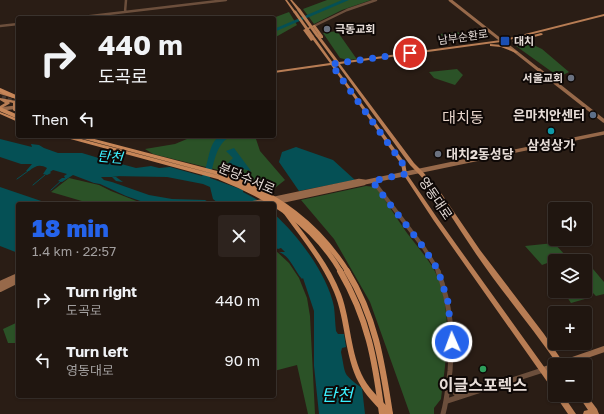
<!DOCTYPE html>
<meta charset="utf-8">
<style>
:root{--surface:#201610;--page:#2d231e;--text:#f1f3f6;--muted:#a29f9f;--line:#3d3530;--accent:#2563eb}
body{margin:0;font-family:"Golos Text","Noto Sans KR",sans-serif;background:var(--page);color:var(--text);height:100vh;display:flex;flex-direction:column;font-size:15px;white-space:nowrap}
*{box-sizing:border-box;margin:0}
p{font-size:13px;color:var(--muted)}
.icon{flex:none;width:22px;height:22px;fill:none;stroke:currentColor;stroke-width:2;stroke-linecap:round;stroke-linejoin:round}
.map{position:relative;flex:1;overflow:hidden}
.panel{position:absolute;left:16px;top:202px;width:260px;height:196px;display:flex;flex-direction:column;background:var(--surface);border-radius:4px;box-shadow:0 1px 3px #0004,0 0 0 1px var(--line)}
.panel>*{flex:none}
.top-card{position:absolute;left:16px;top:16px;width:260px;height:122px;border-radius:4px;box-shadow:0 1px 3px #0004,0 0 0 1px var(--line);background:#201610;color:var(--text);overflow:hidden}
.buttons{position:absolute;left:548px;top:202px;display:grid;gap:8px}
.buttons a{display:grid;place-items:center;width:44px;height:44px;border-radius:4px;background:var(--surface);box-shadow:0 1px 3px #0004,0 0 0 1px var(--line);font-size:20px}
.pin{position:absolute;display:grid;place-items:center;width:34px;height:34px;color:#fff;margin:-17px;border:2px solid #fff;border-radius:50%;box-shadow:0 1px 4px #0007}
.me{position:absolute;width:44px;margin:-22px;rotate:358deg;stroke-linejoin:round;filter:drop-shadow(0 0 3px #0008)}
.turn{display:flex;align-items:center;gap:14px;height:84px;padding:0 16px;font-size:18px}
.turn .icon{width:52px;height:52px;stroke-width:2.5}
.turn b{display:block;font-size:28px;line-height:34px}
.then{display:flex;align-items:center;height:38px;padding:0 16px;background:#0003;gap:8px;font-size:15px}
.round{display:grid;place-items:center;flex:none;width:42px;height:42px;border-radius:4px;background:var(--page)}
.head{display:flex;align-items:center;justify-content:space-between;height:68px;padding:0 16px}
h1{font-size:24px;font-weight:800;line-height:30px;color:var(--accent)}
ul{padding:0;list-style:none}
li{display:flex;align-items:center;gap:12px;height:60px;padding:0 16px}
li div{flex:1}
li b{display:block;font-size:15px}
li em{font-style:normal}
.map>svg:first-child{display:block}
.green{fill:#2b5227}
.water{fill:#055055}
.lines{fill:none;stroke-linecap:round;stroke-linejoin:round}
.stream{stroke:#055055;stroke-width:1}
.primary-tunnel{stroke:#463a32;stroke-width:4;stroke-dasharray:4 2;stroke-linecap:butt}
.tertiary-far2{stroke:#6c4f3c;stroke-width:2.5}
.tertiary-far1{stroke:#6c4f3c;stroke-width:4}
.tertiary{stroke:#6c4f3c;stroke-width:5}
.secondary-far3{stroke:#97694a;stroke-width:3}
.secondary-far2{stroke:#97694a;stroke-width:3.5}
.secondary-far1{stroke:#97694a;stroke-width:4.5}
.secondary{stroke:#97694a;stroke-width:6}
.primary{fill:#b87d54;fill-rule:evenodd}
.trunk{fill:#c78658;fill-rule:evenodd}
.primary-bridge{stroke:#b87d54;stroke-width:3}
.trunk-bridge-far2{stroke:#c78658;stroke-width:4}
.trunk-bridge-far1{stroke:#c78658;stroke-width:5}
.trunk-bridge{stroke:#c78658;stroke-width:6}
.route{stroke:#2563eb;stroke-width:7;stroke-dasharray:0 12.6}
.worship-dot{fill:#6b7280;stroke:#0e0806;stroke-width:1.5}
.transit-dot{fill:#1a4fb4;stroke:#0e0806;stroke-width:1.5}
.service-dot{fill:#5c6f8a;stroke:#0e0806;stroke-width:1.5}
.culture-dot{fill:#0f9aa8;stroke:#0e0806;stroke-width:1.5}
.leisure-dot{fill:#2e9e5b;stroke:#0e0806;stroke-width:1.5}
.labels{text-anchor:middle;stroke-width:4;stroke-linejoin:round;paint-order:stroke}
.far-poi-label{font-size:11px;font-weight:bold;fill:#e6dcd7;stroke:#0e0806;text-anchor:start}
.far-street-label{font-size:11px;fill:#e6dcd7;stroke:#0e0806}
.poi-label{font-size:13px;font-weight:bold;fill:#e6dcd7;stroke:#0e0806;text-anchor:end}
.street-label{font-size:13px;fill:#e6dcd7;stroke:#0e0806}
.water-label{font-size:14px;font-style:italic;fill:#3bf0fe;stroke:#0e0806}
.quarter-label{font-size:15px;fill:#e8d5cb;stroke:#0e0806}
.near-poi-label{font-size:16px;font-weight:bold;fill:#e6dcd7;stroke:#0e0806}
.near-water-label{font-size:17px;font-style:italic;fill:#3bf0fe;stroke:#0e0806}
</style>
<div class="map">
<svg width="604" height="414" viewBox="0 0 604 414">
<rect width="100%" height="100%" fill="#2a1d15"/>
<path class="green" d="M 327,0 L 371,0 L 342,10 L 314,24 L 303,9 Z
M 289,12 L 297,25 L 274,38 L 273,18 Z
M 337,31 L 356,58 L 357,59 L 348,60 L 340,58 L 323,33 Z
M 458,32 L 466,39 L 447,41 L 440,34 Z
M 529,43 L 542,49 L 569,72 L 559,77 L 516,46 Z
M 457,69 L 463,75 L 455,85 L 434,78 L 429,72 Z
M 194,136 L 255,136 L 260,151 L 285,180 L 271,191 L 226,172 L 153,154 L 145,149 L 175,144 Z
M 69,178 L 99,185 L 111,191 L 144,204 L 92,204 L 51,192 Z
M 366,186 L 376,187 C 387,202 396,218 407,233 C 418,248 431,261 438,278 C 453,317 446,359 441,399 L 434,408 L 434,414 L 410,414 L 370,302 L 334,239 L 301,200 Z
M 554,243 L 566,256 L 542,265 L 525,246 Z
M 274,249 L 289,263 L 299,278 L 307,298 L 310,316 L 315,414 L 308,414 L 297,365 L 274,371 Z
M 589,269 L 593,269 L 604,282 L 604,294 L 596,296 L 593,293 L 589,294 L 592,297 L 571,303 L 563,291 L 585,291 L 585,271 Z
M 18,322 L 18,343 L 8,343 L 3,329 Z"/>
<path class="water" d="M 342,0 L 349,0 L 274,32 L 274,29 Z
M 220,136 L 232,136 C 216,142 214,163 210,178 L 243,190 L 243,192 L 265,204 L 219,204 L 213,199 L 210,187 L 203,184 L 167,177 L 112,176 L 119,177 L 116,177 L 123,182 L 116,181 L 112,177 L 101,177 L 104,180 L 112,182 L 149,195 L 172,199 L 205,200 L 212,204 L 149,204 L 126,196 L 100,184 L 94,183 L 73,175 L 62,182 L 58,181 L 62,178 L 65,178 L 64,176 L 67,174 L 53,170 L 50,172 L 51,173 L 47,175 L 43,174 L 47,168 C 40,164 35,166 29,171 L 26,171 L 32,164 L 21,164 L 0,157 L 0,139 L 32,147 L 31,144 L 39,145 L 44,148 L 58,153 L 82,153 L 102,159 L 103,162 L 105,163 L 114,162 L 136,168 L 151,166 L 159,168 L 170,167 L 202,176 C 210,163 207,144 220,136 Z
M 296,147 L 333,160 L 355,180 L 299,191 L 279,162 L 282,152 Z
M 234,148 L 251,171 L 233,166 L 227,171 L 221,170 L 233,158 L 226,151 Z
M 0,187 L 50,204 L 18,204 L 18,253 L 0,246 Z
M 274,214 C 298,235 328,275 334,307 C 335,315 335,323 336,331 L 338,334 L 344,334 L 346,347 L 342,348 L 341,352 C 346,376 342,373 362,388 L 365,414 L 319,414 L 314,366 L 314,311 L 303,278 L 302,279 C 294,270 290,256 279,252 L 285,252 L 281,248 L 278,249 L 274,247 L 274,243 L 277,244 L 274,241 Z"/>
<g class="lines">
<path class="stream" d="M 17,179 L 28,171
M 33,185 L 45,175
M 51,190 L 61,181"/>
<path class="primary-tunnel" d="M 2,97 L 18,103"/>
<path class="tertiary-far2" d="M 125,12 L 126,0
M 74,18 L 226,0
M 0,26 L 18,24
M 314,26 L 347,10 L 376,0"/>
<path class="tertiary-far1" d="M 373,181 L 424,248 L 439,272"/>
<path class="tertiary" d="M 438,271 C 451,306 453,335 450,371 C 448,386 447,400 443,414
M 448,385 L 459,397
M 447,401 L 543,370"/>
<path class="secondary-far3" d="M 450,0 L 540,71"/>
<path class="secondary-far2" d="M 539,70 L 604,121
M 0,109 L 18,107
M 476,159 L 604,133"/>
<path class="secondary-far1" d="M 249,204 L 359,181 L 366,182 L 481,158
M 267,204 L 364,183"/>
<path class="secondary" d="M 0,284 L 18,276
M 0,289 L 18,280
M 558,365 L 604,349
M 543,370 L 555,366"/>
<path class="primary" d="M 285,0 L 287,0 L 296,12 L 296,13 L 294,13 Z
M 290,0 L 292,0 L 300,9 L 300,11 L 298,11 Z
M 604,14 L 604,16 L 501,42 L 340,64 L 414,163 L 423,172 L 441,193 L 480,250 L 544,334 L 565,365 L 558,365 C 532,327 502,292 476,254 C 455,223 437,191 410,165 L 337,64 L 334,65 L 405,163 L 407,174 L 438,219 L 555,382 L 555,391 L 553,390 L 434,221 L 403,174 L 401,164 L 331,65 L 274,73 L 274,71 L 330,63 L 313,40 L 311,41 L 303,30 L 314,25 L 315,25 L 323,36 L 323,38 L 321,38 L 313,27 L 307,30 L 311,36 L 313,35 L 333,63 L 336,63 L 316,36 L 316,34 L 318,34 L 339,62 L 501,40 Z
M 541,33 L 543,34 L 542,35 L 514,42 L 512,41 Z
M 490,44 L 503,45 L 518,52 L 516,53 L 501,47 L 490,46 Z
M 0,92 L 14,96 L 15,97 L 13,98 L 0,94 Z
M 0,98 L 16,101 L 16,111 L 14,111 L 13,110 L 13,103 L 9,102 L 10,103 L 9,104 L 0,109 L 0,106 L 5,103 L 0,100 Z
M 585,393 L 597,409 L 599,414 L 583,414 L 584,411 L 588,410 L 578,395 L 585,395 Z
M 555,395 L 563,395 L 576,414 L 568,414 Z"/>
<path class="trunk" d="M 0,112 L 18,119 L 18,122 L 0,114 Z
M 63,136 L 70,136 L 221,176 L 223,178 L 221,180 L 63,137 Z
M 76,136 L 83,136 L 225,173 L 227,175 L 225,177 L 76,137 Z
M 286,211 L 288,212 C 307,238 329,263 341,294 C 351,321 350,353 364,379 C 371,391 382,401 392,411 L 393,414 L 384,414 C 375,404 365,395 359,383 C 344,355 346,321 334,292 C 322,263 302,239 284,214 L 283,213 L 284,212 Z"/>
<path class="primary-bridge" d="M 299,10 L 317,35
M 295,12 L 312,36"/>
<path class="trunk-bridge-far2" d="M 0,90 L 18,98
M 0,109 L 18,117"/>
<path class="trunk-bridge-far1" d="M 225,175 C 278,196 317,223 348,272
M 221,178 C 271,198 313,224 341,272"/>
<path class="trunk-bridge" d="M 340,271 C 368,319 375,360 382,414
M 347,271 C 375,316 382,362 390,414"/>
</g>
<g class="lines">
<path class="route" d="M 410,53 L 331,64 L 403,164 L 405,174 L 372,181 L 424,248 L 438,270 L 448,302 L 452,342"/>
</g>
<g class="worship-dot">
<circle cx="327" cy="29" r="4"/>
<circle cx="571" cy="78" r="4"/>
<circle cx="438" cy="154" r="4"/>
</g>
<rect class="transit-dot" x="500" y="36" width="10" height="10" rx="2"/>
<circle class="service-dot" cx="593" cy="115" r="4"/>
<circle class="culture-dot" cx="551" cy="131" r="4"/>
<circle class="leisure-dot" cx="483" cy="369" r="4"/>
<g class="labels">
<g class="far-poi-label">
<text x="335" y="33">극동교회</text>
<text x="514" y="45">대치</text>
<text x="563" y="82" text-anchor="end">서울교회</text>
</g>
<g class="far-street-label">
<text transform="translate(463 37) rotate(-8)" y="4">남부순환로</text>
</g>
<g class="poi-label">
<text x="585" y="120">은마치안센터</text>
<text x="551" y="150" text-anchor="middle">삼성상가</text>
<text x="446" y="159" text-anchor="start">대치2동성당</text>
</g>
<g class="street-label">
<text transform="translate(247 178) rotate(23)" y="5">분당수서로</text>
<text transform="translate(436 198) rotate(56)" y="5">영동대로</text>
</g>
<g class="water-label">
<text transform="translate(110 157) rotate(5)" y="5">탄천</text>
</g>
<g class="quarter-label">
<text x="463" y="123">대치동</text>
</g>
<g class="near-poi-label">
<text x="483" y="391">이글스포렉스</text>
</g>
<g class="near-water-label">
<text x="337" y="401">탄천</text>
</g>
</g>
</svg>
<div class="buttons">
<a><svg class="icon" aria-label="sound" viewBox="0 0 24 24"><path d="M4 9h4l5-4v14l-5-4H4zM17 9q2 3 0 6"/></svg></a>
<a><svg class="icon" aria-label="layers" viewBox="0 0 24 24"><path d="M12 4l9 5-9 5-9-5zM3 14l9 5 9-5"/></svg></a>
<a>+</a>
<a>−</a>
</div>
<div class="pin" style="left:410px;top:53px;background:#d93025"><svg class="icon" aria-label="arrive" viewBox="0 0 24 24"><path d="M6 21V4h12l-3 4 3 4H6"/></svg></div>
<svg class="me" style="left:452px;top:342px" viewBox="-20 -20 40 40"><circle r="17" fill="#2563eb" stroke="#fff" stroke-width="3"/><path d="M0-11L8 9 0 5-8 9z" fill="#fff"/></svg>
<div class="top-card">
<div class="turn"><svg class="icon" aria-label="right" viewBox="0 0 24 24"><path d="M7 20v-9h11M14 6l5 5-5 5"/></svg><div><b>440 m</b>도곡로</div></div>
<div class="then">Then<svg class="icon" aria-label="left" viewBox="0 0 24 24"><path d="M17 20v-9H6M10 6l-5 5 5 5"/></svg></div>
</div>
<section class="panel">
<div class="head"><div><h1>18 min</h1><p>1.4 km · 22:57</p></div><a class="round"><svg class="icon" aria-label="close" viewBox="0 0 24 24"><path d="M6 6l12 12M18 6L6 18"/></svg></a></div>
<ul>
<li><svg class="icon" aria-label="right" viewBox="0 0 24 24"><path d="M7 20v-9h11M14 6l5 5-5 5"/></svg><div><b>Turn right</b><p>도곡로</p></div><em>440 m</em></li>
<li><svg class="icon" aria-label="left" viewBox="0 0 24 24"><path d="M17 20v-9H6M10 6l-5 5 5 5"/></svg><div><b>Turn left</b><p>영동대로</p></div><em>90 m</em></li>
</ul>
</section>
</div>
